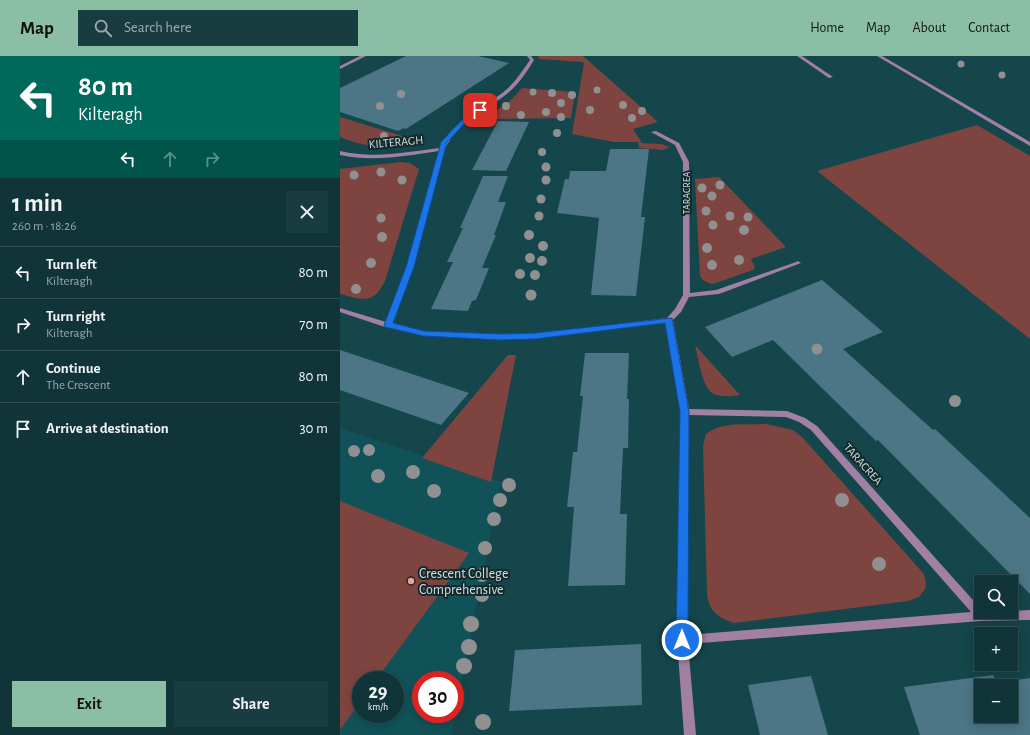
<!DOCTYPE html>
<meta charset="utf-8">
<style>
:root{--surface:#103438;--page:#193c40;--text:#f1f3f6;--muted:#9caaae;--line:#304f53;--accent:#8abfa5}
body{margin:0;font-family:"Alegreya Sans",sans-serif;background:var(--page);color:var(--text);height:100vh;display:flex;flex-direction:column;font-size:15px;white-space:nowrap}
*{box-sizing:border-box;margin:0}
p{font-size:13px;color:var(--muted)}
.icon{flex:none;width:22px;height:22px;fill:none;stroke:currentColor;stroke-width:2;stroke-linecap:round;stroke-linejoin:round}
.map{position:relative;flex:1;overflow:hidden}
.panel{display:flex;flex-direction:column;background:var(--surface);width:340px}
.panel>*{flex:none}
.banner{background:#00695c;color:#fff;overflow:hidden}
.tools{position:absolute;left:634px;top:519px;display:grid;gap:8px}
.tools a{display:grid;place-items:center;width:44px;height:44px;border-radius:0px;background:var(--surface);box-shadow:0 2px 10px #0003,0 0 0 1px var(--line);font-size:20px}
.speed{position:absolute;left:12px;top:615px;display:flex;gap:8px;font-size:20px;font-weight:700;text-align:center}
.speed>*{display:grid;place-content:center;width:52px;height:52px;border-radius:50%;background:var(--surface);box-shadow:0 2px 10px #0003,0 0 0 1px var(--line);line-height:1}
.speed small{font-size:10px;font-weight:400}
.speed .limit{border:6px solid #d22;background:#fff;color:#111}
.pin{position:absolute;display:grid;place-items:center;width:34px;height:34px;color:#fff;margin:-17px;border-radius:8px;box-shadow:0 2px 6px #0006}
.me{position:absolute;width:44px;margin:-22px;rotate:0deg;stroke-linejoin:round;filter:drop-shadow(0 0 3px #0008)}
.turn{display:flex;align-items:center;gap:14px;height:84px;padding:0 12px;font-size:18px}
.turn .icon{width:52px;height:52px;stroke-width:2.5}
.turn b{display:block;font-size:28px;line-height:34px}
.lanes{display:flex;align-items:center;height:38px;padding:0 12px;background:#0003;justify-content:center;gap:20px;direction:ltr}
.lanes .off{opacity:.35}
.round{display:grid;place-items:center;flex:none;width:42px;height:42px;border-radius:0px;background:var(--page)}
.overview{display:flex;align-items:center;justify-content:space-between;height:68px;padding:0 12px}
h1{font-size:24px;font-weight:700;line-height:30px}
.action{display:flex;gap:8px;margin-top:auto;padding:8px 12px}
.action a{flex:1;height:46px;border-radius:0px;background:var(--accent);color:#111;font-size:16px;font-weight:700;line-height:46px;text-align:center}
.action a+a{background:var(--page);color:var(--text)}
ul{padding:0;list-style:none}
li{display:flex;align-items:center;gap:12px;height:52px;padding:0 12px;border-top:1px solid var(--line)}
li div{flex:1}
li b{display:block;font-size:15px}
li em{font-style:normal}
header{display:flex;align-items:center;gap:24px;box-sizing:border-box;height:56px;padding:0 20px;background:var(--accent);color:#111}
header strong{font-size:19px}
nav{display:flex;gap:22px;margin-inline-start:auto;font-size:14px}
.search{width:280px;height:36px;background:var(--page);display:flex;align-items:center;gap:10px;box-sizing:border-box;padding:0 14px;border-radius:0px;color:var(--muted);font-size:15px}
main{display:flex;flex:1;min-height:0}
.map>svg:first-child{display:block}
.built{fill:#115259;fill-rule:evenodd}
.green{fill:#7e4440}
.building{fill:#4c7585;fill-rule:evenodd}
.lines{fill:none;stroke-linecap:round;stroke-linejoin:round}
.lane{fill:#a280a3;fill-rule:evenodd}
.street{fill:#a280a3;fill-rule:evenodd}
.tree{fill:#909090}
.route{fill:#1a73e8;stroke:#114b97}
.poi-dot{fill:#f59c94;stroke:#15292b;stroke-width:1.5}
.labels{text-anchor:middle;stroke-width:4;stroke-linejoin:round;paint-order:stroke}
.far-street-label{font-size:10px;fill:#cbe3e6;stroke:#15292b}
.street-label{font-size:12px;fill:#cbe3e6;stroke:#15292b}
.near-poi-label{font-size:14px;fill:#cbe3e6;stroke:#15292b;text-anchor:start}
</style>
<header>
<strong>Map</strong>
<div class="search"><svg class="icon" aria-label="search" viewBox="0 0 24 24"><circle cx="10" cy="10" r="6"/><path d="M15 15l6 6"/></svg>Search here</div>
<nav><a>Home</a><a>Map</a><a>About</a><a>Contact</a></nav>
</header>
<main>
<section class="panel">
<div class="banner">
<div class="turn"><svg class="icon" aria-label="left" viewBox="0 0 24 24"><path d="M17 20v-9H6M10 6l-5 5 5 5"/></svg><div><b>80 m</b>Kilteragh</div></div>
<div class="lanes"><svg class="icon" aria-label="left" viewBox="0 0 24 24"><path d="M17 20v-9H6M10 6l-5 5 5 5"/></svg><svg class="icon off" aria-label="ahead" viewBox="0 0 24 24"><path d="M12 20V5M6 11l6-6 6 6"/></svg><svg class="icon off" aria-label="right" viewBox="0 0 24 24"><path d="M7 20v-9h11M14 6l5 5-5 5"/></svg></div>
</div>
<div class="overview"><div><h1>1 min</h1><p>260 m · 18:26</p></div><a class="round"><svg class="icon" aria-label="close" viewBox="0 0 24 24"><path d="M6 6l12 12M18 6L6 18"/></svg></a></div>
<ul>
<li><svg class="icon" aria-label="left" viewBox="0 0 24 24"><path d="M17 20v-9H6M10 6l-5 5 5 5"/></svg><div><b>Turn left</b><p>Kilteragh</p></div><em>80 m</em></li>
<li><svg class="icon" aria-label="right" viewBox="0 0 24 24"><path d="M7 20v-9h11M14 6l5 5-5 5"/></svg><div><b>Turn right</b><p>Kilteragh</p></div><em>70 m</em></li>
<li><svg class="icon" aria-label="ahead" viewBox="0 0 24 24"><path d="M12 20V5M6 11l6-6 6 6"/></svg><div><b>Continue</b><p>The Crescent</p></div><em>80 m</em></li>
<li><svg class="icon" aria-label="arrive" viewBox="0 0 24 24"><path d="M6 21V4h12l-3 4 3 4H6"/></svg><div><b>Arrive at destination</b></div><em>30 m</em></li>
</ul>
<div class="action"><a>Exit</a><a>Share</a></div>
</section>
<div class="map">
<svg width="690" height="679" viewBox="0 0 690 679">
<rect width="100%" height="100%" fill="#15464b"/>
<path class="built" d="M 0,372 L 161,426 L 111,679 L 0,679 ZM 21,624 L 55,624 L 55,658 L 21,658 ZM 81,624 L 115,624 L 115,658 L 81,658 Z"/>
<path class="green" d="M 198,0 L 243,0 L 318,66 L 293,73 L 302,87 L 321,88 L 330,91 L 323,94 L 299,92 L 298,86 L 274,86 L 232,78 L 244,7 L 242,6 L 199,3 Z
M 182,32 L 235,36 L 231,62 L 145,63 L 171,44 Z
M 0,61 L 69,82 C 39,93 29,92 0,81 Z
M 637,69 L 690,100 L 690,283 L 477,115 Z
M 61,106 L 70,107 L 79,113 L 45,225 C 33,249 23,244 0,238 L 0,113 Z
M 379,121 L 446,191 L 411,203 L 415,211 L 413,214 L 373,228 C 367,227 363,225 360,220 L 355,123 Z
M 355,289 L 400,339 C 392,340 379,342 372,337 C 362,330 358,301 355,289 Z
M 168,299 L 176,299 L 151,426 L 82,402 Z
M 426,368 L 453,374 L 463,382 L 584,518 L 586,527 L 585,533 L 579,541 L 568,545 L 394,567 C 378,561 369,556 367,538 L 363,390 L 366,378 C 382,365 405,369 426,368 Z
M 0,445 L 129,497 L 36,624 L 21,624 L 21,645 L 0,674 Z"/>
<path class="building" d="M 66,0 L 138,0 L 169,7 L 66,73 L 64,72 L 58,75 L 0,56 L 0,32 Z
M 158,65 L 189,66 L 166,115 L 132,114 Z
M 270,93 L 309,93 L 301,161 L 305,161 L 296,240 L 251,239 L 259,162 L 217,157 L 225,123 L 229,123 L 230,115 L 266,115 Z
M 143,120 L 168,120 L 158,146 L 166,146 L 154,179 L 156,179 L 142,212 L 149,212 L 136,244 L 132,245 L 128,255 L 91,253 L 113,206 L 107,206 L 123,172 L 120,172 Z
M 482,224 L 543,276 L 503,293 L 593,374 L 595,373 L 690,462 L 690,538 L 538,384 L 536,385 L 433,284 L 392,301 L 365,271 Z
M 0,294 L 129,337 L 101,369 L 0,334 Z
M 245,297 L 289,297 L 287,343 L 289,343 L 288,392 L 283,392 L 280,458 L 287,458 L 285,529 L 228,530 L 234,451 L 227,451 L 233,396 L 237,396 L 243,340 L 240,340 Z
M 301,588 L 302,649 L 169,655 L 175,594 Z
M 653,619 L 657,627 L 690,622 L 690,679 L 580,679 L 564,631 ZM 641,630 L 671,630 L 671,660 L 641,660 Z
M 471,620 L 488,679 L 420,679 L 408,629 Z"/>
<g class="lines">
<path class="lane" d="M 457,0 L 462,0 L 493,21 L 489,22 Z
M 537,0 L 542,0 L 690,86 L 690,90 Z"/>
<path class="street" d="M 20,0 L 26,0 L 0,13 L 0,10 Z
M 187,0 L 191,0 L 194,4 C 187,15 180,27 169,36 C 147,55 118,65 105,93 L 73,211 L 52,268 L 84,276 L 161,279 L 195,278 L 327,262 L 335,253 L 343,239 L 343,106 L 335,89 L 311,76 L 316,75 L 339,87 L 349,106 L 350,237 L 376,234 L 456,206 L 458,205 L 461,207 L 379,238 L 349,241 L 341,256 L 333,264 L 349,353 L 447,355 L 465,362 L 477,370 L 641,553 L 641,556 L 671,556 L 671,555 L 690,554 L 690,564 L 641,565 L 348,588 L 356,679 L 344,679 L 337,584 L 341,356 L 326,267 L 195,282 L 161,283 L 84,280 L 45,271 L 0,256 L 0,252 L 46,266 L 67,211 L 99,95 C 66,100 33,106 0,99 L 0,95 C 33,103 67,96 100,92 C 113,63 144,53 167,33 C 176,25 183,14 190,4 ZM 349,359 L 446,361 L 459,366 L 471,374 L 631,556 L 347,579 Z"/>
</g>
<g class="tree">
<circle cx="621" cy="8" r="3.5"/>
<circle cx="662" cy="19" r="3.5"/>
<circle cx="257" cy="34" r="3.5"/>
<circle cx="193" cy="36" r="3.5"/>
<circle cx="212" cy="37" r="4"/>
<circle cx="61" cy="38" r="4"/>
<circle cx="232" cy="39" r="4"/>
<circle cx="221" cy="47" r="4"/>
<circle cx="283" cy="49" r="4"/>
<circle cx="40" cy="50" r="4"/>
<circle cx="166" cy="50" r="4"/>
<circle cx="250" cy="54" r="4"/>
<circle cx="302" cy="55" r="4"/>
<circle cx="206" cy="56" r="4"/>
<circle cx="181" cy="59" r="4"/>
<circle cx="221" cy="61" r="4"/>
<circle cx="292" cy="62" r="4"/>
<circle cx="217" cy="77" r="4"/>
<circle cx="44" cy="80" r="4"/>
<circle cx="202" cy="96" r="4"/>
<circle cx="206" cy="111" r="4.5"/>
<circle cx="41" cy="116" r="4.5"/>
<circle cx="14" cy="119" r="4.5"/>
<circle cx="62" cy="124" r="4.5"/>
<circle cx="206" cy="124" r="4.5"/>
<circle cx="380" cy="129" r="4.5"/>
<circle cx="362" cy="132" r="4.5"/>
<circle cx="372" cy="140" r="4.5"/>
<circle cx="201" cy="143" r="4.5"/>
<circle cx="366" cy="155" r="4.5"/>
<circle cx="199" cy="160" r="4.5"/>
<circle cx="390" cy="160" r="4.5"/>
<circle cx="408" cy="161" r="4.5"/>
<circle cx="41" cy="162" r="4.5"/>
<circle cx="373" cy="169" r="4.5"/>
<circle cx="404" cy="174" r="5"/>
<circle cx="189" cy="179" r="5"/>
<circle cx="42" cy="181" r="5"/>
<circle cx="203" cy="190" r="5"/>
<circle cx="367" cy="192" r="5"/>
<circle cx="190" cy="202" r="5"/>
<circle cx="399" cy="204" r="5"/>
<circle cx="202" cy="205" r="5"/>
<circle cx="31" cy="207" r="5"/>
<circle cx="372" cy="209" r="5"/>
<circle cx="180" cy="218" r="5"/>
<circle cx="195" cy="219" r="5"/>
<circle cx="16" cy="233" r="5"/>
<circle cx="191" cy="239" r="5.5"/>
<circle cx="477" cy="293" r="5.5"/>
<circle cx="615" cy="345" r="6"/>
<circle cx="29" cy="394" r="6"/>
<circle cx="14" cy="395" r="6"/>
<circle cx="73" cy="416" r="7"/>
<circle cx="38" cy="420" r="7"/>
<circle cx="169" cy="429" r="7"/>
<circle cx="94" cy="435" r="7"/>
<circle cx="160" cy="444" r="7"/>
<circle cx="502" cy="444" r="7"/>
<circle cx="154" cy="463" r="7"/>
<circle cx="145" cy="492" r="7"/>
<circle cx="539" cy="508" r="7"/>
<circle cx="142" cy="519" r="7"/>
<circle cx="142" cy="539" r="7"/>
<circle cx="131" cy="568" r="8"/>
<circle cx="129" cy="591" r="8"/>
<circle cx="124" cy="610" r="8"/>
<circle cx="143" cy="666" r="8"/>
</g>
<path class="route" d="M 138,53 L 143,54 L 125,67 L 107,86 L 74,211 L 53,267 L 84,275 L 161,278 L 195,277 L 332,262 L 349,356 L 348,584 L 346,588 L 342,590 L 338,588 L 336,584 L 340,356 L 325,267 L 195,283 L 161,284 L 84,280 L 45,271 L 44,269 L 66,211 L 101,86 L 121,65 Z"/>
<circle class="poi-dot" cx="71" cy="525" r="4"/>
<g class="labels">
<g class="far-street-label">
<text transform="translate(346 137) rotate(-90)" y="4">TARACREA</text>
</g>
<g class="street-label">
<text transform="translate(56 86) rotate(-5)" y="4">KILTERAGH</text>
<text transform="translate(523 408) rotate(48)" y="4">TARACREA</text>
</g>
<g class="near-poi-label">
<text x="79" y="522">Crescent College<tspan x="79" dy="16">Comprehensive</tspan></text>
</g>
</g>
</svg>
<div class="tools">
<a><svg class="icon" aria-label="search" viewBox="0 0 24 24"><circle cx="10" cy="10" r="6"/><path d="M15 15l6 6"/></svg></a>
<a>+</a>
<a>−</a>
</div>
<div class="speed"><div>29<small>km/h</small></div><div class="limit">30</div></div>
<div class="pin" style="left:140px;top:54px;background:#d93025"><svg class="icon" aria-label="arrive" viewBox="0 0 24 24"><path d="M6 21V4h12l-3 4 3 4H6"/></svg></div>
<svg class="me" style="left:342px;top:584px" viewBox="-20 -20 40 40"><circle r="17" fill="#1a73e8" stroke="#fff" stroke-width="3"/><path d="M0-11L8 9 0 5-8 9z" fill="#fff"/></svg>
</div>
</main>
